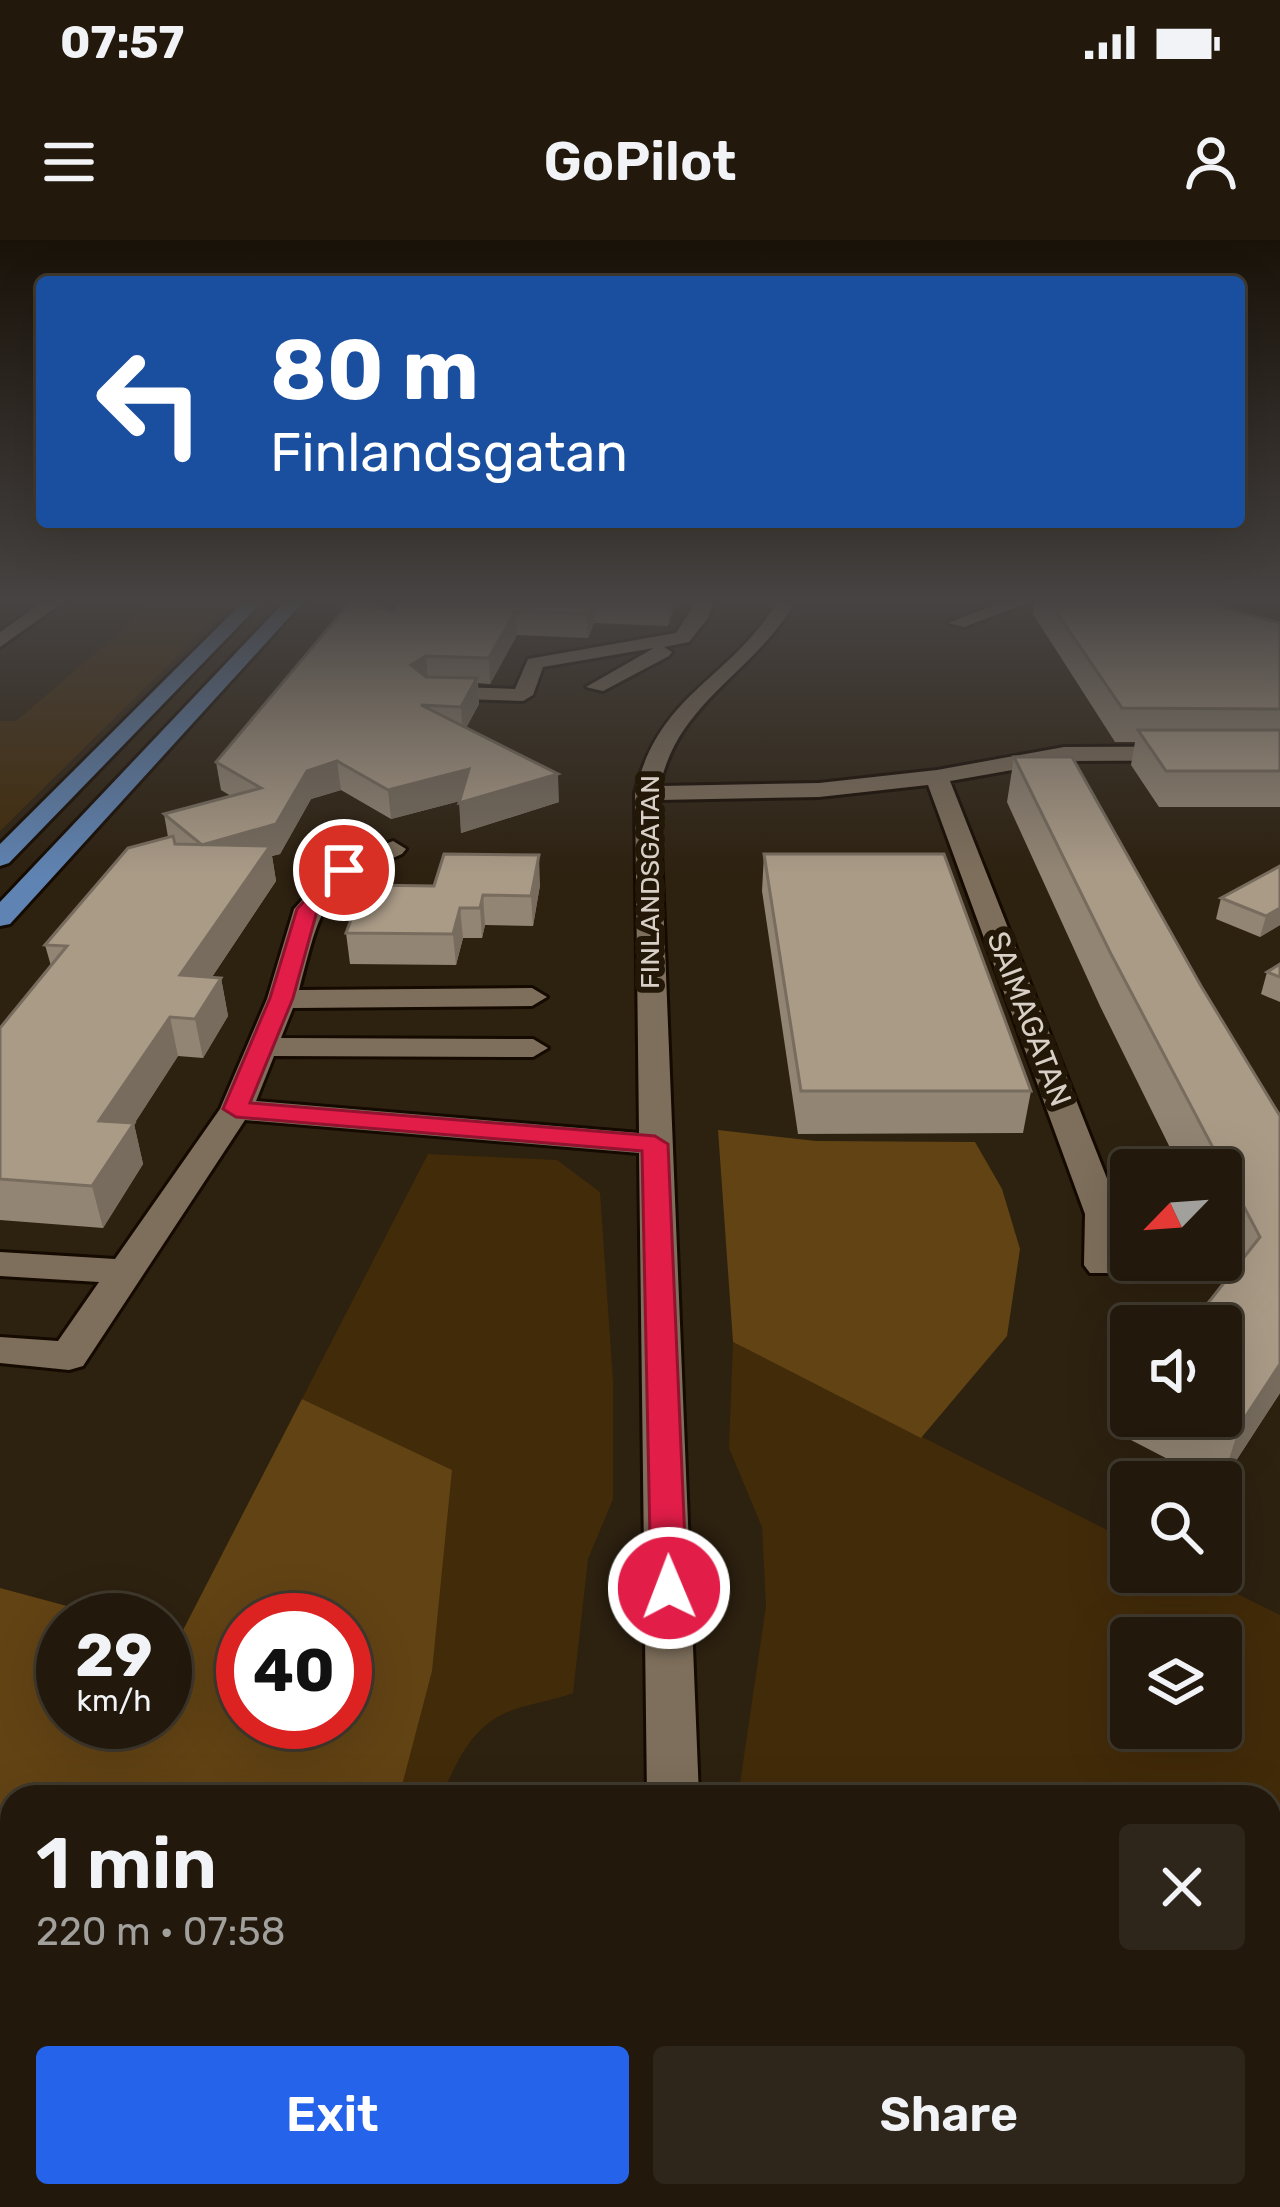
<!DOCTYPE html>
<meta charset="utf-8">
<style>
:root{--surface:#22190c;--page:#2e261a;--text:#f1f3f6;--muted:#a2a09d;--line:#3f382d;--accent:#2563eb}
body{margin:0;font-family:Rubik,sans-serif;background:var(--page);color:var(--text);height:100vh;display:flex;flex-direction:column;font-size:45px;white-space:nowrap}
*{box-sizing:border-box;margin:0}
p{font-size:39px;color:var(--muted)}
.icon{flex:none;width:66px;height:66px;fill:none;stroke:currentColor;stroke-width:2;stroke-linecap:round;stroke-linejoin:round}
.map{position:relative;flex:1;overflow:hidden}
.panel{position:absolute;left:0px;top:1545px;width:1281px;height:423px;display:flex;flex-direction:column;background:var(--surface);border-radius:36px 36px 0 0;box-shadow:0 12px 48px #0002,0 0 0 3px var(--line)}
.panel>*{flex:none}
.guide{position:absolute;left:36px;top:36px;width:1209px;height:252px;border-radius:12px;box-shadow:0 12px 48px #0002,0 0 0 3px var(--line);background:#1a4fa0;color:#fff;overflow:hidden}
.needle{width:78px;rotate:245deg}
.fabs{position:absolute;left:1110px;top:909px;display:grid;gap:24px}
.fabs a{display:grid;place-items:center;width:132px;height:132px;border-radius:12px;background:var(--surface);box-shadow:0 12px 48px #0002,0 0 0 3px var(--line);font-size:60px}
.speed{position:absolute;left:36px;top:1353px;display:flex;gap:24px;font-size:60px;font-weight:700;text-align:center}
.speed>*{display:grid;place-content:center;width:156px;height:156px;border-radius:50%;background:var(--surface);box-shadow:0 12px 48px #0002,0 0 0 3px var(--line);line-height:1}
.speed small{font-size:30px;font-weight:400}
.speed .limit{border:18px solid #d22;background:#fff;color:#111}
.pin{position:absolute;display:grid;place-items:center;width:102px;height:102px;color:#fff;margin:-51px;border:6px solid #fff;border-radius:50%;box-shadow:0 3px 12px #0007}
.me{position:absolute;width:132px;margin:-66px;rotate:359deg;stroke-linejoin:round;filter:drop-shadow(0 0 9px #0008)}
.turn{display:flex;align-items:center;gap:42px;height:252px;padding:0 36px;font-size:54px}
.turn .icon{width:156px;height:156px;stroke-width:2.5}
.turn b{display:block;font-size:84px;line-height:102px}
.round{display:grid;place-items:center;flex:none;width:126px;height:126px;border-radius:12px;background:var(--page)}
.summary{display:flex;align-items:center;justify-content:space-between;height:204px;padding:0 36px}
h1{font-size:72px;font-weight:600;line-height:90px}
.cta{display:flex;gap:24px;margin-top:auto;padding:24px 36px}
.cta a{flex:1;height:138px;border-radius:12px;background:var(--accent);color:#fff;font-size:48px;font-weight:600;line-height:138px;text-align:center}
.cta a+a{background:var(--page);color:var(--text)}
.status{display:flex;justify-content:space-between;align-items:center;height:84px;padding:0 60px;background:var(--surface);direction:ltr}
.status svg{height:33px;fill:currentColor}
header{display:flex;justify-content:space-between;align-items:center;height:156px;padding:0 36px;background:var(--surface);font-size:54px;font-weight:600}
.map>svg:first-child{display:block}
.green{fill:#422b09;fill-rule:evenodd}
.forest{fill:#624314;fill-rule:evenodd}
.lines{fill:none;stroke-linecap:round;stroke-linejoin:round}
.minor-casing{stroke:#150a00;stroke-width:6}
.major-casing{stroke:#150a00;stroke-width:6}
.minor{fill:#7e6f5c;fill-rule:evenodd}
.major{fill:#5f83b2;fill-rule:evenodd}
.wall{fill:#928574}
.shaded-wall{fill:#776c5e}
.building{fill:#aa9b87;stroke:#776c5e;stroke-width:3}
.route{fill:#e11d48;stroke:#92132f;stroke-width:3}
.labels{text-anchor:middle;stroke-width:12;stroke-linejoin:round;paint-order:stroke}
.far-street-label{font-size:27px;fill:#d8d0c6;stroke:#231807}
.street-label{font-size:30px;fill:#d8d0c6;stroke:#231807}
</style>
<div class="status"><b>07:57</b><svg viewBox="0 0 49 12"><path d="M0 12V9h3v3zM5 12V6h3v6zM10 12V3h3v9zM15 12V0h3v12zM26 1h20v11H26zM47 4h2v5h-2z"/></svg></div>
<header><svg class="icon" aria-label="menu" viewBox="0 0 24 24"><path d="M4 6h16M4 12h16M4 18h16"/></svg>GoPilot<svg class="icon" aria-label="person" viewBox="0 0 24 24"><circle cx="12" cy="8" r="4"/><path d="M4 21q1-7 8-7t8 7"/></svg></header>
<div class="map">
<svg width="1280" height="1967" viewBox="0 0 1280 1967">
<rect width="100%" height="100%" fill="#2d2110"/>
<path class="green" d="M 158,360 L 234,360 L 0,591 L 0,481 L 16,481 Z
M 428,914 L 557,920 L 600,952 L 613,1141 L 613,1259 L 588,1319 L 573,1453 C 553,1461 530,1463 510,1471 C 471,1486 457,1522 441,1557 L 399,1557 L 422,1467 L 451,1230 L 302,1159 Z
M 733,1102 L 1131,1302 L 1131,1332 L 1193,1332 L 1280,1375 L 1280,1967 L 767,1967 L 766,1956 L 1269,1956 L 1269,1557 L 738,1557 L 766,1366 L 762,1287 L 729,1208 ZM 1131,1398 L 1221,1398 L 1221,1488 L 1131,1488 Z"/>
<path class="forest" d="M 718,890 L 816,901 L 975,902 L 1002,949 L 1020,1009 L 1007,1096 L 921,1198 L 733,1102 Z
M 302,1159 L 452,1230 L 432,1431 L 399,1557 L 12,1557 L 12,1956 L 412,1959 L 369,1967 L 0,1967 L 0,1348 L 119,1380 L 63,1380 L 63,1482 L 165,1482 L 165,1393 L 180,1396 ZM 243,1380 L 345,1380 L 345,1482 L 243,1482 Z"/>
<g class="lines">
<g class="minor-casing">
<path id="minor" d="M 45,360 L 66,360 L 0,407 L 0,392 Z
M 697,360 L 715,360 L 708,378 L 689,402 L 664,407 L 672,412 L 669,416 L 603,451 L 586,447 L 654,408 L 543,427 L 533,455 L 523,461 L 432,458 L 422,452 L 432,446 L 515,449 L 528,419 L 676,393 Z
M 778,360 L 796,360 C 756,433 678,460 660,546 L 819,543 L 937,530 L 1064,507 L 1280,506 L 1280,520 L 1064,521 L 950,541 L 1121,974 L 1122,1025 L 1116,1033 L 1090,1033 L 1084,1025 L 1085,974 L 928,545 L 819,557 L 659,560 L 699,1557 L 647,1557 L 639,913 L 245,880 L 83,1126 L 69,1130 L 0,1123 L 0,1097 L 58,1101 L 99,1042 L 0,1036 L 0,1012 L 115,1019 L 220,869 L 267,759 L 294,669 L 334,625 L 393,601 L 406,609 L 402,614 C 320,649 321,668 299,750 L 532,748 L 547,757 L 532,766 L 293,768 L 281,798 L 533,799 L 548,808 L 533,817 L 274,816 L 256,861 L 639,893 L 635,553 C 659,451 732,440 778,360 Z
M 1008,360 L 1035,360 L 964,387 L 948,383 Z
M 651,1956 L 715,1956 L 715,1967 L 651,1967 Z"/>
</g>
<g class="major-casing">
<path id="major" d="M 245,360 L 264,360 L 9,623 L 0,626 L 0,604 Z
M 286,360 L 305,360 L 10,684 L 0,686 L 0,662 Z"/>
</g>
<use href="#minor" class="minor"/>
<use href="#major" class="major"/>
</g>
<path class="wall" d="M 352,360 L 401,360 L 393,362 L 388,370 L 393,371 L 402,360 L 676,360 L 668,386 L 594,383 L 588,398 L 517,395 L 490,444 L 478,443 L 479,464 L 466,488 L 559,562 L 461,593 L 460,561 L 391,579 L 341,550 L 311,559 L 280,614 L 272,616 L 276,641 L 212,737 L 221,738 L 228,776 L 203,818 L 178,816 L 134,884 L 143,924 L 103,988 L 0,980 L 0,788 L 51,726 L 45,705 L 168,597 L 164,574 L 231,556 L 221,550 L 216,522 Z
M 1035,360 L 1198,360 L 1197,361 L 1280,383 L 1280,567 L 1159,567 L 1131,525 L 1135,502 L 1115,502 L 1033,374 Z
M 1014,517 L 1201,746 L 1280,876 L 1280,1153 L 1221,1244 L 1212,1242 L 1131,1200 L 1138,1176 L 1221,1176 L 1231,1033 L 1221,1012 L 1221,930 L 1181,930 L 1100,766 L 1007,562 Z
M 764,614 L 1031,851 L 1023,893 L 798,894 L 762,651 Z
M 1280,626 L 1280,685 L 1260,697 L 1216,679 L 1221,658 Z
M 540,645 L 533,686 L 485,685 L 482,698 L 463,698 L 456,725 L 350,724 L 346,693 L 434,646 Z
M 1280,724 L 1280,762 L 1261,754 L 1267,732 Z"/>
<path class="shaded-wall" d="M 376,360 L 401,360 L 393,362 L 374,390 L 372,366 Z
M 594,360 L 594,383 L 588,398 L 587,374 Z
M 669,360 L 676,360 L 668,386 L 669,362 Z
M 515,371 L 517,395 L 490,444 L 489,418 Z
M 426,416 L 428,442 L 411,425 Z
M 477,438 L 479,464 L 463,493 L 461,467 Z
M 337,521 L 341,550 L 311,559 L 280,614 L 272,616 L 276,641 L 188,773 L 180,735 L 202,605 L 307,531 Z
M 469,529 L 471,558 L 391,579 L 388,550 Z
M 558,534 L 559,562 L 461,593 L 459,563 Z
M 539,615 L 540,645 L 533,686 L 531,656 Z
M 483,655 L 485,685 L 482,698 L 480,668 Z
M 460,668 L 463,698 L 456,725 L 453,694 Z
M 1280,668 L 1280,685 L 1260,697 L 1266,676 Z
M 221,738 L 228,776 L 203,818 L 195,779 Z
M 170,777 L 178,816 L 134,884 L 143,924 L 103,988 L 92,946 L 99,881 Z
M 1280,1124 L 1280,1153 L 1221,1244 L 1240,1185 Z"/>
<path class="building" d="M 352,360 L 376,360 L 372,366 L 393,371 L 402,360 L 593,360 L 587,374 L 515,371 L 489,418 L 426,416 L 411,425 L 426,437 L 477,438 L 461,467 L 421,465 L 558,534 L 459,563 L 469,529 L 388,550 L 337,521 L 307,531 L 276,584 L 202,605 L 164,574 L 261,548 L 216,522 Z
M 614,360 L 669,360 L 669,362 Z
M 1048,360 L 1195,360 L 1280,383 L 1280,469 L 1122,468 Z
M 1138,490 L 1280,490 L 1280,531 L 1166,531 Z
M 1014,517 L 1072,517 L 1201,746 L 1280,876 L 1280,1124 L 1240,1185 L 1221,1176 L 1221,1086 L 1190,1086 L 1260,997 L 1111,714 Z
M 173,596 L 175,604 L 270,606 L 180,735 L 221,738 L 195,779 L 170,777 L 99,881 L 134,883 L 92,946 L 0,939 L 0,788 L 67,706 L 45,705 L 128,608 Z
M 444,614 L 539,615 L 531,656 L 483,655 L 480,668 L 460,668 L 453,694 L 346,693 L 364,645 L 434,646 Z
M 764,614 L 944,614 L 1031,851 L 801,851 Z
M 1280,626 L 1280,668 L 1266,676 L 1221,658 Z
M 1280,724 L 1280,737 L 1267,732 Z"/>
<linearGradient id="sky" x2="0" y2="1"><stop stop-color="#191209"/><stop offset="0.57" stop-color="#464342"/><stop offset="1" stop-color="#464342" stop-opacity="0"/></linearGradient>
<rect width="1280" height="635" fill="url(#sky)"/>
<path class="route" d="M 337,626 L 353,630 L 317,671 L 293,758 L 250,863 L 655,896 L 668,904 L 687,1348 L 682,1358 L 669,1362 L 656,1358 L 651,1348 L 642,911 L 236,877 L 223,869 L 270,758 L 297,669 Z"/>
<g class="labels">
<g class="far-street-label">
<text transform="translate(650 642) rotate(-90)" y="9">FINLANDSGATAN</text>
</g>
<g class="street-label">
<text transform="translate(1029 779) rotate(69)" y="10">SAIMAGATAN</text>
</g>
</g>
</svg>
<div class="fabs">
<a><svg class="needle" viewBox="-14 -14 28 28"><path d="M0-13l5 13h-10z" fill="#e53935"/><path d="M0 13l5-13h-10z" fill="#a2a09d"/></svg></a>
<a><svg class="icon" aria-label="sound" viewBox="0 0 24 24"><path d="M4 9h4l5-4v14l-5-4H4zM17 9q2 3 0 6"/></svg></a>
<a><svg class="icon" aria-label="search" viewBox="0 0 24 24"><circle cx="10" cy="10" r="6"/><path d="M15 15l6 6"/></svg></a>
<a><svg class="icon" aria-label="layers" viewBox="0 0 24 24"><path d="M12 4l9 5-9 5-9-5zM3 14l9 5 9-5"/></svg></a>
</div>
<div class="speed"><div>29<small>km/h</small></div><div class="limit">40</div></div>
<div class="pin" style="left:344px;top:630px;background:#d93025"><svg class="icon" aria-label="arrive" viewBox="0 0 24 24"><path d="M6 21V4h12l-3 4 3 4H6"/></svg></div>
<svg class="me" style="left:669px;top:1348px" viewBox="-20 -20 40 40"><circle r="17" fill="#e11d48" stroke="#fff" stroke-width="3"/><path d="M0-11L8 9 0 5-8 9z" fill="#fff"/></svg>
<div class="guide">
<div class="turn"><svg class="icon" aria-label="left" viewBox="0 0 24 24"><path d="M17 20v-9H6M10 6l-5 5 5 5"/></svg><div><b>80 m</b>Finlandsgatan</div></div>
</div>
<section class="panel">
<div class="summary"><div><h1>1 min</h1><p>220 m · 07:58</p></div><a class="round"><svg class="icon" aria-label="close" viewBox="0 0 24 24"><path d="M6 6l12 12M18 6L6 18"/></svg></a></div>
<div class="cta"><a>Exit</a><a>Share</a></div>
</section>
</div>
